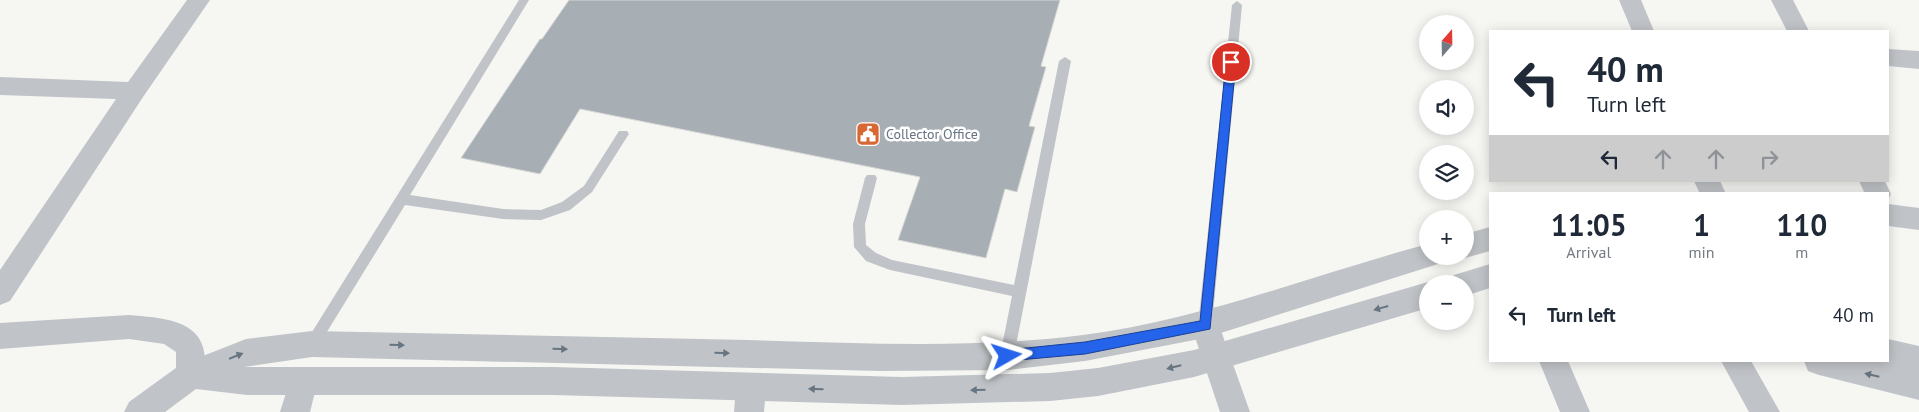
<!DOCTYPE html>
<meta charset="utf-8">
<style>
:root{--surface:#fff;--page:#f6f6f7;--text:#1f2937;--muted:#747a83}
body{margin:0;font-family:"PT Sans",sans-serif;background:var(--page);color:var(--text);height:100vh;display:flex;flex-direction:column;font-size:19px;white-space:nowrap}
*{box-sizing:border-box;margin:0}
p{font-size:16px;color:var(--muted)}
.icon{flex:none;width:28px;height:28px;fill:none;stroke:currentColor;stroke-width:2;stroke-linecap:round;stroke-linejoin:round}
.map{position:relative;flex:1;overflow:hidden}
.panel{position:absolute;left:1489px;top:192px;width:400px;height:170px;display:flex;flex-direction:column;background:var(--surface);border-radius:0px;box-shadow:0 2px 12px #0003}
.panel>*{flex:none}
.banner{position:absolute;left:1489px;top:30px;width:400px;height:152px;border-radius:0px;box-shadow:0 2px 12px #0003;background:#fff;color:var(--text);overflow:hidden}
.needle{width:32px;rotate:20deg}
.fabs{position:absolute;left:1419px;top:15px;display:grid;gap:10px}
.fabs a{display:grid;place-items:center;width:55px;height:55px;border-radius:50%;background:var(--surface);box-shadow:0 2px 12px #0003;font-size:25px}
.pin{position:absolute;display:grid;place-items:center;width:42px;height:42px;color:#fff;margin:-21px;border:2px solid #fff;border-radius:50%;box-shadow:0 1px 5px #0007}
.me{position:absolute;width:55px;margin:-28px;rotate:84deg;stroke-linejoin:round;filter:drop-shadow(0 0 4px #0008)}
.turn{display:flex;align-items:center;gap:18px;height:105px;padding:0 15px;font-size:22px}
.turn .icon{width:65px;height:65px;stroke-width:2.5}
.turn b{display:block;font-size:35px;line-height:42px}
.lanes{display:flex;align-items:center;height:48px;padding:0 15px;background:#0003;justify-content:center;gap:25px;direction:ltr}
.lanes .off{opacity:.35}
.eta{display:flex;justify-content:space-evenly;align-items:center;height:85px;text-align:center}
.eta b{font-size:30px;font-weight:700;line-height:35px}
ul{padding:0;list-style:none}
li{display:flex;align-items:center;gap:15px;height:75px;padding:0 15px}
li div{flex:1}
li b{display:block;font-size:19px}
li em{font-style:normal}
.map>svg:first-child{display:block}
.building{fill:#a7aeb4;stroke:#d8d8d6}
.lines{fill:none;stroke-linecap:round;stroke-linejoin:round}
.service{fill:#c0c3c7;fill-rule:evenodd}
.minor{fill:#c0c3c7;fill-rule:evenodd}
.tertiary{fill:#c0c3c7;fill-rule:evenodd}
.oneway{fill:#677482}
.route{fill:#2563eb;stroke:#184099}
.labels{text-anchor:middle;stroke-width:5;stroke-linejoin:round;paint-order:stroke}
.poi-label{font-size:14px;fill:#677482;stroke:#fff;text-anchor:start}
</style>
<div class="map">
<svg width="1919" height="412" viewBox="0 0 1919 412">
<rect width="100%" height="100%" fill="#f6f6f3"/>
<path class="building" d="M 569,0 L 1060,0 L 1041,66 L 1046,67 L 1029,126 L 1035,127 L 1017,192 L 1005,189 L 986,258 L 898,240 L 920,177 L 580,109 L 540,174 L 461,158 L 540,39 L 542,39 Z"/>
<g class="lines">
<path class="service" d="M 519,0 L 529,0 L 410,195 L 503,209 L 541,210 L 562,202 L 584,186 L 619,131 L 627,131 L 629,134 L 627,137 L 592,192 L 570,210 L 541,220 L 503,219 L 405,205 L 317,348 L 312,350 L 307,348 L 305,344 L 307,340 Z
M 1237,1 L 1242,5 L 1212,325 L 1210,329 L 1205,331 L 1200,329 L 1198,325 L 1232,5 Z
M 1065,57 L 1071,61 L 1014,356 L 1012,360 L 1007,362 L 1002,360 L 1000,356 L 1012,296 L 890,270 L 866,261 L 854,247 L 853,224 L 865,178 L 867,175 L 875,175 L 877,178 L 865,224 L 866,245 L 876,253 L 892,260 L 1014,285 L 1059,61 Z"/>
<path class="minor" d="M 187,0 L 210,0 L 143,97 L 10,301 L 0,305 L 0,270 L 116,99 L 0,95 L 0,77 L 128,82 Z
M 1619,0 L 1641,0 L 1654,31 L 1632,31 Z
M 1771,0 L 1793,0 L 1809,31 L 1787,31 Z
M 1888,49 L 1919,51 L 1919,69 L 1888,66 Z
M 1694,181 L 1720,181 L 1726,194 L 1700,194 Z
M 1859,181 L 1885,181 L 1891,194 L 1888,201 L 1888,194 L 1865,194 Z
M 1888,204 L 1919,208 L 1919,230 L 1888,226 Z
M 1205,313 L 1215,316 L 1219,325 L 1250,412 L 1220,412 L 1191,325 L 1195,316 Z
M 129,315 C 159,318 203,318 205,358 C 205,368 206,375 201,384 L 191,388 L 181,384 L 176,375 L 176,352 L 164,344 L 129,339 L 0,349 L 0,323 Z
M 1539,361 L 1568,361 L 1590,412 L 1560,412 Z
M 1721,361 L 1751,361 L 1780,412 L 1749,412 Z
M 303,367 L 313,371 L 318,380 L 310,412 L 280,412 L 293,371 Z
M 751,374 L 761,378 L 766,387 L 764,412 L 734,412 L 736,387 L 741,378 Z"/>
<path class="tertiary" d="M 1490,227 L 1490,251 L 1465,258 L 1461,256 L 1465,256 L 1465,234 Z
M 1428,244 L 1428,256 L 1442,256 L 1438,264 L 1205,338 L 1085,361 L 1007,370 L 880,371 L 312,357 L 244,367 L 553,367 L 902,377 L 1050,373 L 1098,368 L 1194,350 L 1428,282 L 1432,284 L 1428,284 L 1428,308 L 1194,377 L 1098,396 L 1050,401 L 902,405 L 553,395 L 247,395 L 196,389 L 165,412 L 124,412 L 129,402 L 180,365 L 246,339 L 312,331 C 457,334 603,337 748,340 C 860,343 972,349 1083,335 C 1202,320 1312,275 1428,244 Z
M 1490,264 L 1490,288 L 1465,296 L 1465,284 L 1450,284 L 1454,275 Z
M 1888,339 L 1919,346 L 1919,400 L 1819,375 L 1808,371 L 1804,361 L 1888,361 Z"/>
</g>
<defs><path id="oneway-solid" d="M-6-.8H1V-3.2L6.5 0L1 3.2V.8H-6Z" transform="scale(1.25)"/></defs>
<g class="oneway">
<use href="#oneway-solid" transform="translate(1381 308) rotate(164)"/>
<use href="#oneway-solid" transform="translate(397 345) rotate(1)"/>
<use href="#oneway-solid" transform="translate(560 349) rotate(2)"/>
<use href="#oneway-solid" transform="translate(722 353) rotate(2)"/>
<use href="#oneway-solid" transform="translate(236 356) rotate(-22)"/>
<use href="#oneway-solid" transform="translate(1174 367) rotate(166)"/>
<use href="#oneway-solid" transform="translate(1872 375) rotate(-167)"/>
<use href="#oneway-solid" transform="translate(816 389) rotate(-178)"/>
<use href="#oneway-solid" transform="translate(978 390) rotate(178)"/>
</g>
<path class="route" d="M 1231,58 L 1236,62 L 1210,329 L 1085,354 L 1007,361 L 1002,360 L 1000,356 L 1002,352 L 1007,350 L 1085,342 L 1200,321 L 1226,62 Z"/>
<defs>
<g id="civic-square" transform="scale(1.25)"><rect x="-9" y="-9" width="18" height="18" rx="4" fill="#d76733" stroke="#fff"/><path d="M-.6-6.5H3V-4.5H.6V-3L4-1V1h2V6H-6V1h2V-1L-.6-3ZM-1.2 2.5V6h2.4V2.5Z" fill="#fff"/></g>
</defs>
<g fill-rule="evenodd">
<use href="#civic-square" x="868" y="134"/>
</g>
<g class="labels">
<g class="poi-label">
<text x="886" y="139">Collector Office</text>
</g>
</g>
</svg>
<div class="fabs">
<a><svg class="needle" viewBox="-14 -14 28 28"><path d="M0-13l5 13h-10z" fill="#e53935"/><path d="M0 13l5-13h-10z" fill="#747a83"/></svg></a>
<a><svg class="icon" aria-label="sound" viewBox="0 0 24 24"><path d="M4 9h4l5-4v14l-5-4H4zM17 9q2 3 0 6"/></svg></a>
<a><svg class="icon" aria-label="layers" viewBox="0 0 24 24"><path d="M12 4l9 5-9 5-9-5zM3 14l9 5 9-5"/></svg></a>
<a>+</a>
<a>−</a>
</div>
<div class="pin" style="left:1231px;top:62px;background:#d93025"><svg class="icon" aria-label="arrive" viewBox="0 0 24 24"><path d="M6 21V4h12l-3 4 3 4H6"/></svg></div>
<svg class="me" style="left:1007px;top:356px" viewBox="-20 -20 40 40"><path d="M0-17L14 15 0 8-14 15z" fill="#2563eb" stroke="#fff" stroke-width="4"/></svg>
<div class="banner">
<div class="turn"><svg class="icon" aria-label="left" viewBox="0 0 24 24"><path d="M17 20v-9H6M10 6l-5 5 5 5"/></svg><div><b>40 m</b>Turn left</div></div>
<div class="lanes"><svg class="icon" aria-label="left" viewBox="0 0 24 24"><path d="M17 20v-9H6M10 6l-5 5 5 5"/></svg><svg class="icon off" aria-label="ahead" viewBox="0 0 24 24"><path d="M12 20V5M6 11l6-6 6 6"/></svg><svg class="icon off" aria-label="ahead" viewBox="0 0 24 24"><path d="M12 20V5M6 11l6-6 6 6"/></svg><svg class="icon off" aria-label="right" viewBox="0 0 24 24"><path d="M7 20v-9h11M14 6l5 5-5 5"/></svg></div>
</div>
<section class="panel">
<div class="eta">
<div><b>11:05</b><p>Arrival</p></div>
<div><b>1</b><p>min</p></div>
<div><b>110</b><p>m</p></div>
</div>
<ul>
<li><svg class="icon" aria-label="left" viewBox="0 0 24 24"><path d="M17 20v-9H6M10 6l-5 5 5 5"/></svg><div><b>Turn left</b></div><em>40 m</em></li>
</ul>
</section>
</div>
